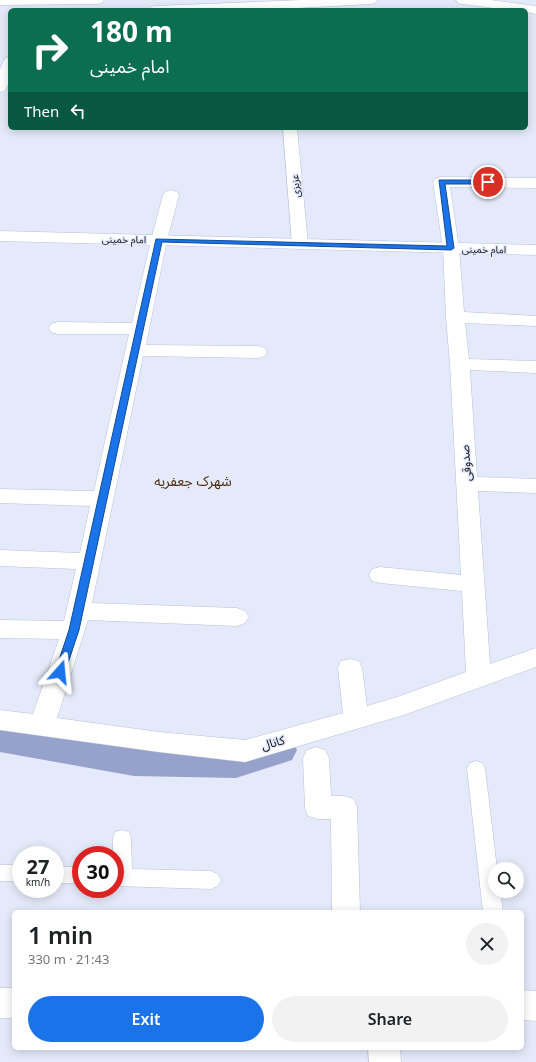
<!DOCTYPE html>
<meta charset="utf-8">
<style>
:root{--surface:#fff;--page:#f2f2f2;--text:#202124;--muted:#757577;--accent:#1a73e8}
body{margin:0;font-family:"Noto Sans","Noto Sans Arabic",sans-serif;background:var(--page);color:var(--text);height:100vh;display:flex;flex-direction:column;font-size:15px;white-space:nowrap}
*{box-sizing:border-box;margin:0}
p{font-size:13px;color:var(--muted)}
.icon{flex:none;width:22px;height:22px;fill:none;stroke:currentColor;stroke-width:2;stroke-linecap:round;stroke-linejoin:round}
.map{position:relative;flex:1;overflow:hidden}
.details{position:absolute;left:12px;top:910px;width:512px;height:140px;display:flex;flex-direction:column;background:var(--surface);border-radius:6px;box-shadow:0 2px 10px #0003}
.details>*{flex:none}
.banner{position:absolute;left:8px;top:8px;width:520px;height:122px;border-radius:6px;box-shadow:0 2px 10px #0003;background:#0b6e4f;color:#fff;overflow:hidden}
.controls{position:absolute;left:488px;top:862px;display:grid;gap:8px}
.controls a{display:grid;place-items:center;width:36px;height:36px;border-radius:50%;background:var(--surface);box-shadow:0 2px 10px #0003;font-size:20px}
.speed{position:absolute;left:12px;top:846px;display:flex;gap:8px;font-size:20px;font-weight:700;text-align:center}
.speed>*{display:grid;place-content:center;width:52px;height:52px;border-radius:50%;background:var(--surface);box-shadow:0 2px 10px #0003;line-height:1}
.speed small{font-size:10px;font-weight:400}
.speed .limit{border:6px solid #d22;background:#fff;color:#111}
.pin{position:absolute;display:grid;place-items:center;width:34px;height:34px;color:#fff;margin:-17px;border:2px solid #fff;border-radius:50%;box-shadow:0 1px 4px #0007}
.me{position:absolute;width:44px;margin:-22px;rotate:18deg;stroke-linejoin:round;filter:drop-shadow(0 0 3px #0008)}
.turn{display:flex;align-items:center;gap:14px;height:84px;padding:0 16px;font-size:18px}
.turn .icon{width:52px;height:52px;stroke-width:2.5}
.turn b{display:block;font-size:28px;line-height:34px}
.then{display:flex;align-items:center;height:38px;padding:0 16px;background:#0003;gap:8px;font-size:15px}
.round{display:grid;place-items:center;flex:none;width:42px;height:42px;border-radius:21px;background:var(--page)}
.overview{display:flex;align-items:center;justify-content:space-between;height:68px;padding:0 16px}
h1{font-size:24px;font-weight:600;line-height:30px}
.cta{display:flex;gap:8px;margin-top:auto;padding:8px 16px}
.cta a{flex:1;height:46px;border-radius:24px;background:var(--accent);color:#fff;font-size:16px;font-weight:600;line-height:46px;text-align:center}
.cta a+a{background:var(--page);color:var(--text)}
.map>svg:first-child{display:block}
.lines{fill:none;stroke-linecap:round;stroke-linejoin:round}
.canal{fill:#96a1cc;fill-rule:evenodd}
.lane-casing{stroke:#b9c0db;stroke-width:1}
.street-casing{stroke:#b9c0db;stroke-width:1}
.secondary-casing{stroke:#b9c0db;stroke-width:1}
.lane{fill:#fff;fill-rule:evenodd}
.street{fill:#fff;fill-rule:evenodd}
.secondary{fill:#fff;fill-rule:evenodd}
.route{fill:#1a73e8;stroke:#114b97}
.labels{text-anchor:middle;stroke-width:3;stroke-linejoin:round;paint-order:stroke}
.far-street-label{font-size:10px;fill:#0d0f18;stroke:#e5eafa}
.street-label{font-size:12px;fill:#0d0f18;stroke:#e5eafa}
.quarter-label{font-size:14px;fill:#4a2d0f;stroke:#e5eafa}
</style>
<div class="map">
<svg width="536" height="1062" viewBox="0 0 536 1062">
<rect width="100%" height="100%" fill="#e5eafa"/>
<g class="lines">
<path class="canal" d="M 0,724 L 134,748 L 236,750 L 280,736 L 292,740 L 297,750 L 292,760 L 236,778 L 134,776 L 0,752 Z"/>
<g class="lane-casing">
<path id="lane" d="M 476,761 L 482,763 L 485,768 L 497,869 L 495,869 L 495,891 L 500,891 L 503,912 L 483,912 L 467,768 L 470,763 Z
M 122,830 L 129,832 L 131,838 L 132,869 L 211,871 L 218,874 L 221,880 L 218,886 L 211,889 L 115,886 L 115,855 L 113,855 L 113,838 L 115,832 Z
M 0,865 L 21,865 L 21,881 L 0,881 Z
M 55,867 L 81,867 L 81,883 L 55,883 Z"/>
</g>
<g class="street-casing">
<path id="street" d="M 10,57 L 10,80 L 5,91 L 0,92 L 0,69 L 5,58 Z
M 283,128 L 297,128 L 308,244 L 306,248 L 300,249 L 294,248 L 292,244 Z
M 441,177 L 536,178 L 536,188 L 450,187 L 459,248 L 464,312 L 536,316 L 536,326 L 465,323 L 469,359 L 536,361 L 536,373 L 470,370 L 477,477 L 536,479 L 536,493 L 478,491 L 490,664 L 536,648 L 536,667 L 404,715 L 245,762 L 159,752 L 0,730 L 0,710 L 33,714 L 59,639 L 0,638 L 0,620 L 64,621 L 76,569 L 0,566 L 0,550 L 80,553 L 90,506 L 0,503 L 0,489 L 94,491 L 129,334 L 58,334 L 51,332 L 49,328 L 51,324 L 58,322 L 132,323 L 151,240 L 163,195 L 165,192 L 171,190 L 177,192 L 179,195 L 167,240 L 146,345 L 258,346 L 265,348 L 267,352 L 265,356 L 258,358 L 143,356 L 92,603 L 237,608 L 245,611 L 249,617 L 245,623 L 237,626 L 88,620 L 57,718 L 159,732 L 245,740 L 343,713 L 338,668 L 341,661 L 350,659 L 359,661 L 362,668 L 367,706 L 400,696 L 466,672 L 462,591 L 380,583 L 372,581 L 369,575 L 372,569 L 380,567 L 461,575 L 450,364 L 446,317 L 443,248 L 433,182 L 435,179 Z
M 316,747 L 325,750 L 329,758 L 331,796 L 344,796 L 354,799 L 357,807 L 360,912 L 332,912 L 331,819 L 318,819 L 308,816 L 305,808 L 303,758 L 307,750 Z
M 0,988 L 14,988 L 14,1018 L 0,1018 Z
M 522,990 L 536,991 L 536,1021 L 522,1020 Z
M 368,1048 L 400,1048 L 401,1062 L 369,1062 Z"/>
</g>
<g class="secondary-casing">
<path id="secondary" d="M 0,0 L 104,0 L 102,3 L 98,4 L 0,5 Z
M 303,0 L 377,0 L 375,3 L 371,4 L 261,10 L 149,10 L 150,7 L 155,6 Z
M 456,0 L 490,0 L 536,6 L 536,14 L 526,12 L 526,10 L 508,10 L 462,4 L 458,3 Z
M 0,231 L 536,245 L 536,255 L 0,241 Z"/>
</g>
<use href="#lane" class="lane"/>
<use href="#street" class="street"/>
<use href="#secondary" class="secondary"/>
</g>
<path class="route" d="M 439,180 L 488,180 L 492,182 L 488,184 L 445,184 L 454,248 L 451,250 L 162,242 L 79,630 L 65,672 L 64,674 L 57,674 L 55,672 L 69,630 L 156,239 L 447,246 Z"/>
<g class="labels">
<g class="far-street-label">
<text transform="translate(295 186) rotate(-95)" y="4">عزیزی</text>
<text transform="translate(124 239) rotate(1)" y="4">امام خمینی</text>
<text transform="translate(484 249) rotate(1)" y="4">امام خمینی</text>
</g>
<g class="street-label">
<text transform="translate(466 463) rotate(-94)" y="4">صدوقی</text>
<text transform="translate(273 743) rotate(-16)" y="4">کانال</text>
</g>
<g class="quarter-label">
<text x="193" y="486">شهرک جعفریه</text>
</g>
</g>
</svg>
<div class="controls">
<a><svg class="icon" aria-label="search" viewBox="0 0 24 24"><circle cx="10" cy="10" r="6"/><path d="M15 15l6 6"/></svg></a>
</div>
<div class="speed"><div>27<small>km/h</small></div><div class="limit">30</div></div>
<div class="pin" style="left:488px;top:182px;background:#d93025"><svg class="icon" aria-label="arrive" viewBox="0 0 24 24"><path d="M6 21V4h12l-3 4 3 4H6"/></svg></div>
<svg class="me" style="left:60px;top:672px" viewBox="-20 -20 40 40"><path d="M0-17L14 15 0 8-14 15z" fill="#1a73e8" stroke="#fff" stroke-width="4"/></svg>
<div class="banner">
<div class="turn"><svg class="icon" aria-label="right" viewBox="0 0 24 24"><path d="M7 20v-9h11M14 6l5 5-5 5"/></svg><div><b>180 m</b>امام خمینی</div></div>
<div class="then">Then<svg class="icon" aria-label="left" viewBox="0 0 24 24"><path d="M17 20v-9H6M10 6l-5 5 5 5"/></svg></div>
</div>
<section class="details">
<div class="overview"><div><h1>1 min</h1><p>330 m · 21:43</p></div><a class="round"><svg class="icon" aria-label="close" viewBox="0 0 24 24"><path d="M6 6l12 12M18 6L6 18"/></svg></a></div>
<div class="cta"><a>Exit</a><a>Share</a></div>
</section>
</div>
